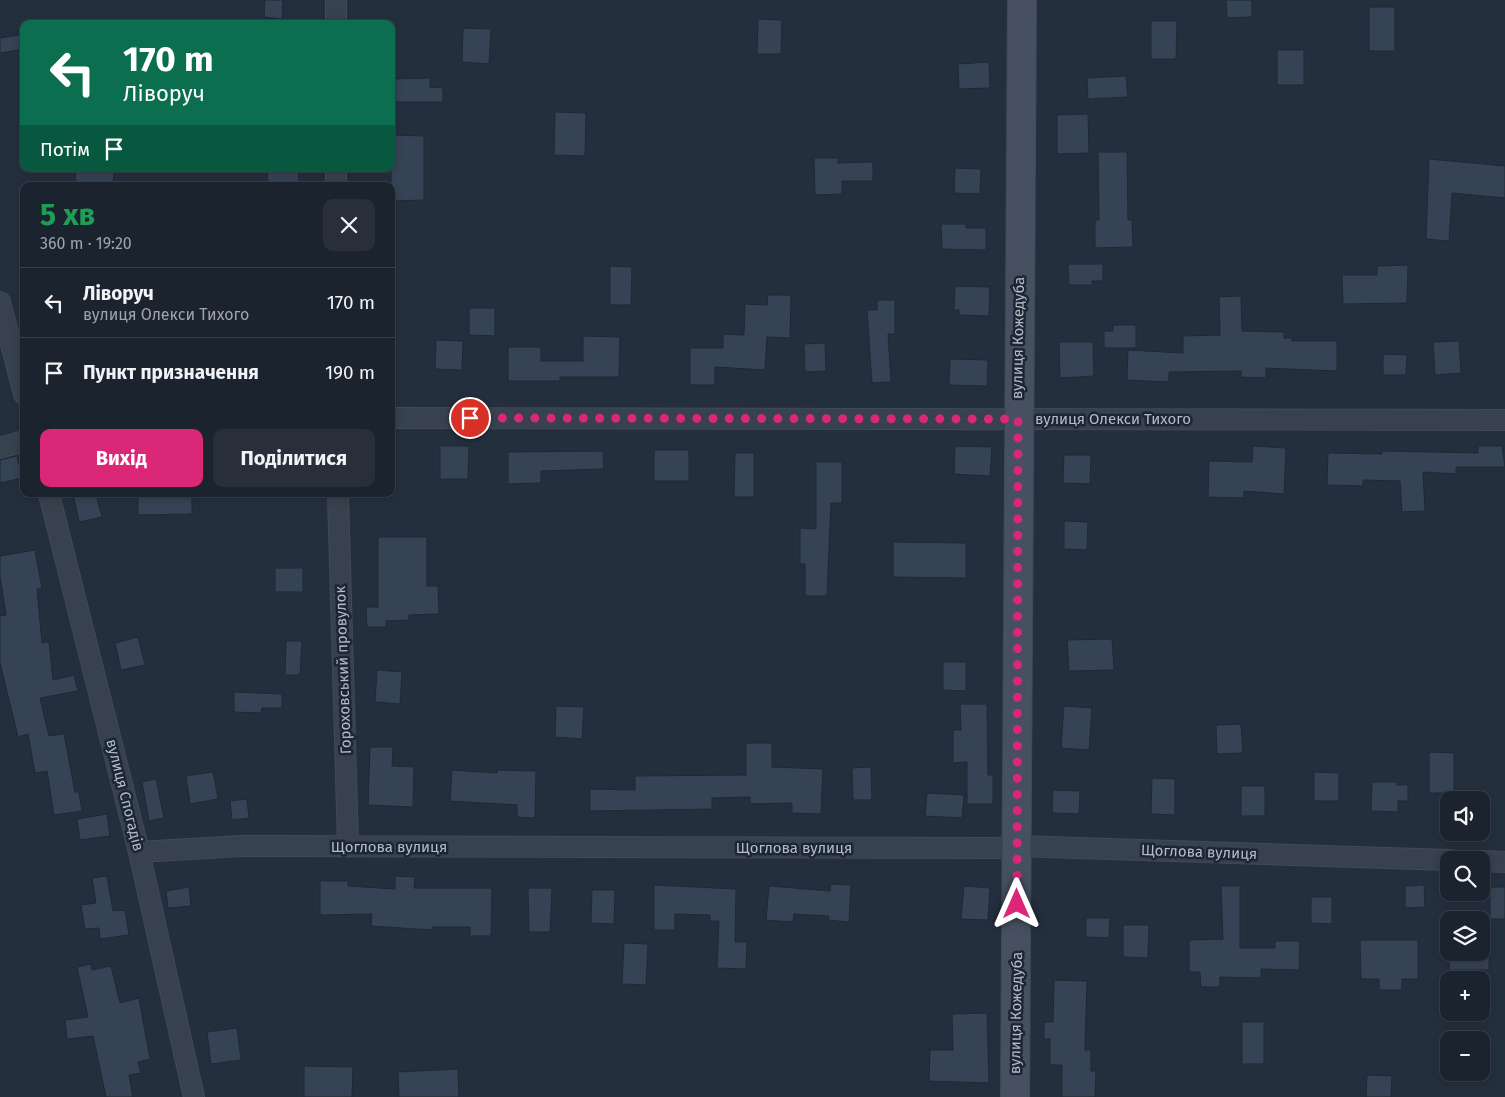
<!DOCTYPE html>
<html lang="uk">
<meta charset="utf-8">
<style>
:root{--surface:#1b232e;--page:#282f3a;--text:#f1f3f6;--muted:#a0a4aa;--line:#39404a;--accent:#db2777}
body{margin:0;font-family:"Fira Sans",sans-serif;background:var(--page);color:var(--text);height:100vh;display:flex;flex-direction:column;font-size:19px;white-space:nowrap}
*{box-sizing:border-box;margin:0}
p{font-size:16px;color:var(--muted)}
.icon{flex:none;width:28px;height:28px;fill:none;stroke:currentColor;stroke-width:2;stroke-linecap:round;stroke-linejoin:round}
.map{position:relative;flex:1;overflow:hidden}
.drawer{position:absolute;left:20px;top:182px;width:375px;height:315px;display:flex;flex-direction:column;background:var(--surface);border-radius:10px;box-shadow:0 2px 8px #0003,0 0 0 1px var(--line)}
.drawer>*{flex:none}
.hud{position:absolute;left:20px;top:20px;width:375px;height:152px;border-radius:10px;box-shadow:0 2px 8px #0003,0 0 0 1px var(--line);background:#0b6e4f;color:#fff;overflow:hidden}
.tools{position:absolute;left:1440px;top:791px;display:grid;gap:10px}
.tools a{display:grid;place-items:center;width:50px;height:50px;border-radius:10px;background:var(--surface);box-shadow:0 2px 8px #0003,0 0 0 1px var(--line);font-size:25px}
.pin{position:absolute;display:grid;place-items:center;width:42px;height:42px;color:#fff;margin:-21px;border:2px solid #fff;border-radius:50%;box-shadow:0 1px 5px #0007}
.me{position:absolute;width:55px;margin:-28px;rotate:0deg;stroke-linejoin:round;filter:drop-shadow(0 0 4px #0008)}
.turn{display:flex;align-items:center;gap:18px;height:105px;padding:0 20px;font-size:22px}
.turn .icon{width:65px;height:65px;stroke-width:2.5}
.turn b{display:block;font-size:35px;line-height:42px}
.then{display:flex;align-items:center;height:48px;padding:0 20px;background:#0003;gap:10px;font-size:19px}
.round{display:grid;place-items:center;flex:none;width:52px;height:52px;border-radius:10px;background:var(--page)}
.summary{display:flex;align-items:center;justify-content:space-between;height:85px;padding:0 20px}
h1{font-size:30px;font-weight:700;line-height:38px;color:#1e9e55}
.primary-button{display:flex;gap:10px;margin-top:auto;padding:10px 20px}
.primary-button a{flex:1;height:58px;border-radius:10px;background:var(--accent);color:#fff;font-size:20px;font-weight:700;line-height:58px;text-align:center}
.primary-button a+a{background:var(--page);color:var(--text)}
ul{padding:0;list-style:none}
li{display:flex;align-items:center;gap:15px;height:70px;padding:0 20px;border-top:1px solid var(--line)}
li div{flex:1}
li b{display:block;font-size:19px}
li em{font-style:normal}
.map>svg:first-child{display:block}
.building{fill:#364354;stroke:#1f2835}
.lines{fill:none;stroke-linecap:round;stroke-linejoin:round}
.street-casing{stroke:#414a57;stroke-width:22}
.secondary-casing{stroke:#414a57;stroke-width:30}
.street{stroke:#38414e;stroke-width:20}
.secondary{stroke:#465061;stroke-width:28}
.route{stroke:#db2777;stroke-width:9;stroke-dasharray:0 16.2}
.labels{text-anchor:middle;stroke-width:5;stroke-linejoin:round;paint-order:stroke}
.street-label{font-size:15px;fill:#b4bcc9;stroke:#1d2633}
</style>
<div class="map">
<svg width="1505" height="1097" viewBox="0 0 1505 1097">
<rect width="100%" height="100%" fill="#242f3e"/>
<path class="building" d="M 265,0 L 283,0 L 282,19 L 264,17 Z
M 1226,0 L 1252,0 L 1252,17 L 1227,18 Z
M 1369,7 L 1395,7 L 1395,51 L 1369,51 Z
M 758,19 L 782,20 L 781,54 L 757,54 Z
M 1151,21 L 1177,21 L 1176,59 L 1151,59 Z
M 463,28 L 491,29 L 489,64 L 462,62 Z
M 24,34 L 24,49 L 0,53 L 0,38 Z
M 1277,50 L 1304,50 L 1304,85 L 1277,85 Z
M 989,62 L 990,88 L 959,89 L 958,64 Z
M 1126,76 L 1128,97 L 1088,99 L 1087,78 Z
M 430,78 L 430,87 L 443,88 L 443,102 L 391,102 L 391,79 Z
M 555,112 L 586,113 L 585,156 L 554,155 Z
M 1088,114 L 1089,153 L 1057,154 L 1057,115 Z
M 391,135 L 424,136 L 424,200 L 391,201 Z
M 1098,152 L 1127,152 L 1128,220 L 1132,220 L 1133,247 L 1095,248 L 1095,220 L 1099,220 Z
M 814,158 L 838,158 L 838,163 L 873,162 L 873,181 L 842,181 L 842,194 L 815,195 Z
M 1429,159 L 1505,166 L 1505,198 L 1452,193 L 1449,241 L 1426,239 Z
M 955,168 L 981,169 L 980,194 L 954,193 Z
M 76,169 L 114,169 L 113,186 L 75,186 Z
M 268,169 L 299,169 L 298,186 L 267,186 Z
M 941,224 L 966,224 L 966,228 L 986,228 L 986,250 L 942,249 Z
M 1068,264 L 1103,264 L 1103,281 L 1092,281 L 1092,285 L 1069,285 Z
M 1408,265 L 1407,303 L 1343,304 L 1342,275 L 1377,275 L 1377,266 Z
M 610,266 L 632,267 L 631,305 L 610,305 Z
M 955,286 L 990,287 L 989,316 L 959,315 L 959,310 L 954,310 Z
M 768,295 L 791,295 L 790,338 L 767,337 L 765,370 L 715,367 L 715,385 L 690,385 L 690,348 L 723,348 L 723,334 L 744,335 L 745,304 L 767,305 Z
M 1241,296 L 1242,331 L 1284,332 L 1284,338 L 1292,338 L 1292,341 L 1337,341 L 1337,371 L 1266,368 L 1266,378 L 1241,377 L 1241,371 L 1169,372 L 1169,382 L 1127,380 L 1128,350 L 1183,353 L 1183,336 L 1220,335 L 1219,297 Z
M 877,300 L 895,300 L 895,334 L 888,334 L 891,382 L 872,383 L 867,310 L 877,310 Z
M 469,308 L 495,308 L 495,336 L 469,335 Z
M 1113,325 L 1136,325 L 1136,348 L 1104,348 L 1104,331 L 1113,331 Z
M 583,336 L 620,337 L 619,377 L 560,377 L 560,381 L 508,381 L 508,347 L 541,347 L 541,361 L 583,361 Z
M 436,340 L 463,341 L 462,370 L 435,369 Z
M 1459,341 L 1461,373 L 1435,375 L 1433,342 Z
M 1059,342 L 1093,342 L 1094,376 L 1060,378 Z
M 825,343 L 826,371 L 805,372 L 804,344 Z
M 1383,354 L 1407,355 L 1406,375 L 1383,375 Z
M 950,359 L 988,360 L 987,386 L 949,385 Z
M 440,446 L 469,446 L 468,479 L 440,479 Z
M 955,446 L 992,447 L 990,476 L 954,474 Z
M 1253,446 L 1286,448 L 1284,494 L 1244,491 L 1244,498 L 1208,497 L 1209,461 L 1252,462 Z
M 1478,446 L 1502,446 L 1505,467 L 1456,467 L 1456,474 L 1423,472 L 1425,511 L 1402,512 L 1400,481 L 1363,480 L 1363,486 L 1327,485 L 1328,453 L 1382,454 L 1382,451 L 1478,453 Z
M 654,450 L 689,450 L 689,481 L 654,481 Z
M 603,451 L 604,469 L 541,471 L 541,483 L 508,484 L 508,452 Z
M 735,453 L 754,453 L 754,497 L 734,497 Z
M 1064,455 L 1091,455 L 1090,484 L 1063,483 Z
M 17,456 L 22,478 L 0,483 L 0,460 Z
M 816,462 L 842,462 L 842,503 L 831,503 L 827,596 L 805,596 L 805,564 L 800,564 L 800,528 L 816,529 Z
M 73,494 L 96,494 L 102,517 L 79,522 Z
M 138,494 L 192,494 L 192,514 L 138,515 Z
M 1064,521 L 1088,522 L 1087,550 L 1064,549 Z
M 378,537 L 427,537 L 427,586 L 438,586 L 439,614 L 409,615 L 409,620 L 386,621 L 386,627 L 367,627 L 366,607 L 378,607 Z
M 893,542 L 966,543 L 966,578 L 893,577 Z
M 35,550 L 42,589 L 37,589 L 42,643 L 49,642 L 53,680 L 74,675 L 78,691 L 40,698 L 49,736 L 64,734 L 75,792 L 79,792 L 82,811 L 54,815 L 47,771 L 35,773 L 28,734 L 18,737 L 0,663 L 0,616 L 6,615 L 0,577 L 0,556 Z
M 275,568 L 303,568 L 303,592 L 275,592 Z
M 138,637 L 145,665 L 121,670 L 115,643 Z
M 1112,639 L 1114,670 L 1069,671 L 1067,640 Z
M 286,641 L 302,641 L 300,675 L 285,675 Z
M 943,662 L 966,662 L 966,691 L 943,690 Z
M 377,670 L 402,672 L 400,704 L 375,702 Z
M 234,692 L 282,694 L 282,708 L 262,708 L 261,713 L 234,712 Z
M 960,704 L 987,704 L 988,775 L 993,775 L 993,804 L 967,804 L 967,762 L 953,763 L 953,730 L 961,730 Z
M 556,706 L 584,707 L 582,739 L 555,737 Z
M 1064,706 L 1092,708 L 1089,750 L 1061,748 Z
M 1241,724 L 1243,753 L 1217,754 L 1216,725 Z
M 746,743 L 772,743 L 772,767 L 823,769 L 821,814 L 792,813 L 792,803 L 750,804 L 750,797 L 712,798 L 712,809 L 590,811 L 590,789 L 635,790 L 635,776 L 746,775 Z
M 370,747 L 393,747 L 392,766 L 414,767 L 413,807 L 368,805 Z
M 1429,752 L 1454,753 L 1454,793 L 1429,793 Z
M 871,767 L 872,800 L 853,800 L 852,768 Z
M 452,770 L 497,773 L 497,770 L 536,771 L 535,818 L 517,817 L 517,805 L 450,801 Z
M 213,772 L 218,799 L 190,804 L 186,776 Z
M 1314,772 L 1339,773 L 1339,801 L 1314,801 Z
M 1152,778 L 1175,779 L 1175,815 L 1151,814 Z
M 156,779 L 164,818 L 149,821 L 142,782 Z
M 1372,782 L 1397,782 L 1397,785 L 1408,785 L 1408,801 L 1398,801 L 1398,812 L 1371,811 Z
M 1241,786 L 1265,786 L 1265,816 L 1241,816 Z
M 1053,790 L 1080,791 L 1079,814 L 1052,813 Z
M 927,793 L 964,795 L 962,818 L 925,816 Z
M 247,799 L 249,818 L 232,820 L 230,801 Z
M 107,814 L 110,836 L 80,840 L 77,819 Z
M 107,876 L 113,911 L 125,910 L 129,935 L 100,939 L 99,928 L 85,929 L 81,905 L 96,903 L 92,878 Z
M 395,876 L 415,877 L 414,888 L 492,888 L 491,936 L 470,936 L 470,927 L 432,927 L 432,930 L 371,926 L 372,914 L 320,915 L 320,881 L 348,881 L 348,886 L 395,889 Z
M 831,884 L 851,885 L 849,922 L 828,920 L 829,916 L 794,914 L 793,922 L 766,920 L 769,886 L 830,891 Z
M 654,885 L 736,889 L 735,942 L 747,942 L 746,969 L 717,968 L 719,921 L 710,921 L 710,915 L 675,914 L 675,930 L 654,930 Z
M 1424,885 L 1425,907 L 1405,908 L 1405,886 Z
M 964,886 L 990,888 L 988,920 L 961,919 Z
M 1221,886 L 1240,886 L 1240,948 L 1275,948 L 1275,941 L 1300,941 L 1299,970 L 1261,969 L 1261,978 L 1220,977 L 1220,987 L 1201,987 L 1200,972 L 1189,972 L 1189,940 L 1223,939 Z
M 189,887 L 191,906 L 168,908 L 166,891 Z
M 1490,887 L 1505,887 L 1505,919 L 1490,919 Z
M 528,888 L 552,888 L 550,932 L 529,932 Z
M 592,890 L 615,890 L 614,924 L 591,923 Z
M 1311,897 L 1332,897 L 1332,924 L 1311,923 Z
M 1086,918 L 1110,918 L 1109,938 L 1086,937 Z
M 1123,925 L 1149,925 L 1148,958 L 1123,957 Z
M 1360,940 L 1418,940 L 1418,979 L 1402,979 L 1402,990 L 1379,990 L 1379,979 L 1361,979 Z
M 624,943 L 648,944 L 646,985 L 622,984 Z
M 1449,952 L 1489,952 L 1489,970 L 1449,970 Z
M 91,964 L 92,970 L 111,966 L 120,1003 L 139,998 L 150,1059 L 138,1062 L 141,1073 L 129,1075 L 133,1097 L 106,1097 L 93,1036 L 67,1039 L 65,1020 L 88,1017 L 77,967 Z
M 1054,980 L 1087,981 L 1085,1050 L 1091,1050 L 1091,1071 L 1096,1071 L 1095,1097 L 1062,1097 L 1062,1065 L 1050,1065 L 1050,1039 L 1044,1039 L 1044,1022 L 1053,1022 Z
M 987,1013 L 989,1083 L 929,1081 L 930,1050 L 953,1050 L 952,1014 Z
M 1242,1022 L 1264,1022 L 1264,1064 L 1242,1064 Z
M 237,1028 L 241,1060 L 211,1064 L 207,1032 Z
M 304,1066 L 353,1067 L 352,1097 L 304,1097 Z
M 458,1069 L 459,1097 L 399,1097 L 398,1072 Z
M 1367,1075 L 1392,1076 L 1391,1097 L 1366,1097 Z"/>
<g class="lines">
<g class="street-casing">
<path id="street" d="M 336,24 L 336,0
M 336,186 L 336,169
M 0,302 L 24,394
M 391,418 L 1505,420
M 0,448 L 24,441
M 49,494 L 139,852 L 194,1097
M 338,494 L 348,846
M 139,852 L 241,846 L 997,848 L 1017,846 L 1449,860
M 1481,861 L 1505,862"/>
</g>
<g class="secondary-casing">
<path id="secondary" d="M 1015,1097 L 1022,0"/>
</g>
<use href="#street" class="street"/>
<use href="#secondary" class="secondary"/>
</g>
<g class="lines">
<path class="route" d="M 470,418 L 1018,419 L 1017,904"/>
</g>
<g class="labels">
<g class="street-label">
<text transform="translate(1018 338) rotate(-89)" y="5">вулиця Кожедуба</text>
<text x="1113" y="424">вулиця Олекси Тихого</text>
<text transform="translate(343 670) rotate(-92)" y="5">Гороховський провулок</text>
<text transform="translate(125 795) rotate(76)" y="5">вулиця Спогадів</text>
<text x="389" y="852">Щоглова вулиця</text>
<text x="794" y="853">Щоглова вулиця</text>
<text transform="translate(1199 852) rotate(2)" y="5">Щоглова вулиця</text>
<text transform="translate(1016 1013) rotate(-89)" y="5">вулиця Кожедуба</text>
</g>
</g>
</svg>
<div class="tools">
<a><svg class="icon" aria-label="sound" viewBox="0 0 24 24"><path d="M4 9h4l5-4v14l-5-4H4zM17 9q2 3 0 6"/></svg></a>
<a><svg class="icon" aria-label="search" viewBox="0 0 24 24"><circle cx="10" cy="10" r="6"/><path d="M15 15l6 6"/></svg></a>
<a><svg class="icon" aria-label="layers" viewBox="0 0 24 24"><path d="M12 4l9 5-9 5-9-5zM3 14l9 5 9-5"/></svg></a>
<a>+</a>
<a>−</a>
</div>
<div class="pin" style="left:470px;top:418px;background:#d93025"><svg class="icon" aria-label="arrive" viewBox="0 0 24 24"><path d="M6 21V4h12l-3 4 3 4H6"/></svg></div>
<svg class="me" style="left:1017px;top:904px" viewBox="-20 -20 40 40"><path d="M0-17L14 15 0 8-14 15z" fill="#db2777" stroke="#fff" stroke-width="4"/></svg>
<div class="hud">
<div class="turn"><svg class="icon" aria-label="left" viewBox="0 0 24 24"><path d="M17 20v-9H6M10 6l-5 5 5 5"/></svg><div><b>170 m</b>Ліворуч</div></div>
<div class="then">Потім<svg class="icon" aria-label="arrive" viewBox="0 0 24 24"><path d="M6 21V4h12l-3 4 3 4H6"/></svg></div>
</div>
<section class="drawer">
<div class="summary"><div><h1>5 хв</h1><p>360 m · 19:20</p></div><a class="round"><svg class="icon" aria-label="close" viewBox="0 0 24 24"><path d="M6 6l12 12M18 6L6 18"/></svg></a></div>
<ul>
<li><svg class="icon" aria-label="left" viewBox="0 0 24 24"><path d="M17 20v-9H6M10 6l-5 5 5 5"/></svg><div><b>Ліворуч</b><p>вулиця Олекси Тихого</p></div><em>170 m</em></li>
<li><svg class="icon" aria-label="arrive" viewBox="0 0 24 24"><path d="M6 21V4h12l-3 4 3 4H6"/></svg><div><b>Пункт призначення</b></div><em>190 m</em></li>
</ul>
<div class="primary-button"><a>Вихід</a><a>Поділитися</a></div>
</section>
</div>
